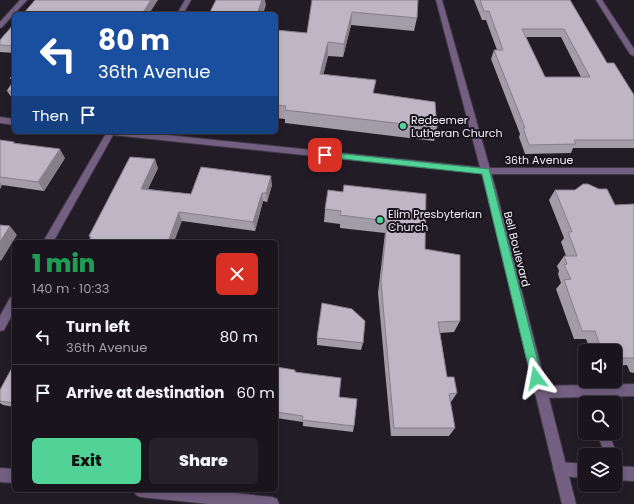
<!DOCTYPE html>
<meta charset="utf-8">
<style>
:root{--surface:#1a151d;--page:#27222a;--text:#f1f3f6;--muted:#9f9fa4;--line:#38343b;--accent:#51d397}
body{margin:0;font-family:Poppins,sans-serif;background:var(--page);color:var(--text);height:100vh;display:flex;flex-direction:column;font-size:15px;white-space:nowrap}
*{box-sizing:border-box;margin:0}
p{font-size:13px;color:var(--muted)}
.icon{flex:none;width:22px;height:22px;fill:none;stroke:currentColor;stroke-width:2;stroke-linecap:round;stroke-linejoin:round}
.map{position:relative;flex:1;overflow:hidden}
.panel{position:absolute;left:12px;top:240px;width:266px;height:252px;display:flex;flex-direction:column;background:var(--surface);border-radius:6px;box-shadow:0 2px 6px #0003,0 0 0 1px var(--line)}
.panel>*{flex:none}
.top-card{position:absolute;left:12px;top:12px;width:266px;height:122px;border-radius:6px;box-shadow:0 2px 6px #0003,0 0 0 1px var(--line);background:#1a4fa0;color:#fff;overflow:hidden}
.tools{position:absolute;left:578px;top:344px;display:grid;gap:8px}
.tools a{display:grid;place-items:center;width:44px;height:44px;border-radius:6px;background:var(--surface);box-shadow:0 2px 6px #0003,0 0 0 1px var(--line);font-size:20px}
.pin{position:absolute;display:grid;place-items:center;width:34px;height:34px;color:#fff;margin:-17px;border-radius:8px;box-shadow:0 2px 6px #0006}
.me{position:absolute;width:44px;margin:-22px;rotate:347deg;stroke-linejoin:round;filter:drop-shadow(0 0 3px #0008)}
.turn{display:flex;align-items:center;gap:14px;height:84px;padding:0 20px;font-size:18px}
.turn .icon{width:52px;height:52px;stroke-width:2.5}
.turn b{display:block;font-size:28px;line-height:34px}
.then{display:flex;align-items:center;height:38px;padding:0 20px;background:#0003;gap:8px;font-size:15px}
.round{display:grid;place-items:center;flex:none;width:42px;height:42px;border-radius:6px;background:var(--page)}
.summary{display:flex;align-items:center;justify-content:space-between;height:68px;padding:0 20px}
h1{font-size:24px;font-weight:800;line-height:30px;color:#1e9e55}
.cta{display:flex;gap:8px;margin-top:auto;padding:8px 20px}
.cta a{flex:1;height:46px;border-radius:6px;background:var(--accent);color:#111;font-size:16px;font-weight:800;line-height:46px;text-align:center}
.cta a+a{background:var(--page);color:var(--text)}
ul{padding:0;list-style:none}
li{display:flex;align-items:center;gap:12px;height:56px;padding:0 20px;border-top:1px solid var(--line)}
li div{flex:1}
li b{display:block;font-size:15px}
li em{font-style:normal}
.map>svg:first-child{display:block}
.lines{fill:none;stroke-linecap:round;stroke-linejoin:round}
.service-casing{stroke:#3f3944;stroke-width:2}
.minor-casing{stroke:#3f3944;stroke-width:2}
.tertiary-casing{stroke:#3f3944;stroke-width:2}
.service{fill:#725f81;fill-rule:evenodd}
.minor{fill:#725f81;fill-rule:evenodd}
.tertiary{fill:#725f81;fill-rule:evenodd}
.wall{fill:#a39da9;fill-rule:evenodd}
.shaded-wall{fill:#857f8a}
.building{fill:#beb6c5;stroke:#857f8a;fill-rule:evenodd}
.route{fill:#51d397;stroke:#358962}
.poi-dot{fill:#51d397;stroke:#19131e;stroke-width:1.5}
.labels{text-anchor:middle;stroke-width:4;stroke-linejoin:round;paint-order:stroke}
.poi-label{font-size:11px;fill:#f1edf5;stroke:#19131e;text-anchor:start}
.street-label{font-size:11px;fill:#f1edf5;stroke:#19131e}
</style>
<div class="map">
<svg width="634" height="504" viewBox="0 0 634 504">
<rect width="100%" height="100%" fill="#221c27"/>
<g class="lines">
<g class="service-casing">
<path id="service" d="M 634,384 L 634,396 L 598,397 L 600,403 L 588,403 L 586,397 L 540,398 L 536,396 L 534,392 L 536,388 L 540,386 Z
M 597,433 L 609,433 L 617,455 L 616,460 L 615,455 L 605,455 Z
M 560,462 L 585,464 L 585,478 L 560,476 L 555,474 L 553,469 L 555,464 Z
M 615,466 L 634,467 L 634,481 L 615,480 Z"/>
</g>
<g class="minor-casing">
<path id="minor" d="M 20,0 L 27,0 L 2,27 L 0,28 L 0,22 Z
M 185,0 L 191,0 L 183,14 L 177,14 Z
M 596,0 L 602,0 L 634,49 L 634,56 L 630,54 Z
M 0,117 L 14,119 L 14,125 L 0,123 Z
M 107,132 L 138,132 L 486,168 L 634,168 L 634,174 L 486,174 L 113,135 L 53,242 L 43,242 Z
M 14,296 L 14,311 L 4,330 L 0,331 L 0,316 L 10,298 Z"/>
</g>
<g class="tertiary-casing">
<path id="tertiary" d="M 436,0 L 442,0 L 496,190 L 576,504 L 562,504 L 486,190 Z
M 0,468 L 14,469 L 14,483 L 0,482 Z
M 134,490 L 204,490 L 272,497 L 277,499 L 279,504 L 209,504 L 141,497 L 136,495 Z"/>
</g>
<use href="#service" class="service"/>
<use href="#minor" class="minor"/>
<use href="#tertiary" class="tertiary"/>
</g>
<path class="wall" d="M 312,0 L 417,18 L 414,31 L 351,25 L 343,57 L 328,56 L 323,75 L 374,93 L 437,128 L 434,141 L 285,123 L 285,119 L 276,118 L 276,30 L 307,33 Z
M 474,0 L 570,0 L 607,63 L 634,95 L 634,148 L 573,148 L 571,153 L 525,154 L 519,137 L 520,134 L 491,59 L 494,50 L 497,50 L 486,20 L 482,20 ZM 526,37 L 561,37 L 581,77 L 545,77 Z
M 14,24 L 14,53 L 0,52 L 0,40 Z
M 14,74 L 14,99 L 12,98 L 7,91 L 13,82 L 10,78 Z
M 0,140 L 14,142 L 16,144 L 65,158 L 44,191 L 2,185 L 0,189 Z
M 158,168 L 148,189 L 191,194 L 272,185 L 267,202 L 263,201 L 255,231 L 182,221 L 90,238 L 89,236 Z
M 344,185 L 425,249 L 460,321 L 454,332 L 440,333 L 447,377 L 457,393 L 451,402 L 450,402 L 455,428 L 449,436 L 391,436 L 378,293 L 385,233 L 340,228 L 340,224 L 324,222 L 325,209 L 343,192 Z
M 555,190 L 615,205 L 634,204 L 634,373 L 630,372 L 627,365 L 615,366 L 615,351 L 591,351 L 586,339 L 574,339 L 556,289 L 561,283 L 558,274 L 559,271 L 557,266 L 564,256 L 566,256 L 561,242 L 564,238 L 549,200 Z
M 317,338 L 363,343 L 361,350 L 317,345 Z
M 14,364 L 14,407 L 3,405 L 0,403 L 0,390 Z
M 276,367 L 295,370 L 295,372 L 339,397 L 354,426 L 353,432 L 303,426 L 303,422 L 276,418 Z"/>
<path class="shaded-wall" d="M 151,0 L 158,0 L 149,14 L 142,14 Z
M 262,0 L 265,0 L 266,5 L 263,14 L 257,14 Z
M 352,12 L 351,25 L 343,57 L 344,44 Z
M 328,42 L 328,56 L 320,88 L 320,74 Z
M 60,149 L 65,158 L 44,191 L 38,182 Z
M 155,159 L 158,168 L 144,197 L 141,189 Z
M 271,176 L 272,185 L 267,202 L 266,193 Z
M 0,182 L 2,185 L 0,189 Z
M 262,193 L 263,201 L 255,231 L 253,222 Z
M 179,212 L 182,221 L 174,242 L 168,242 Z
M 10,226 L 17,235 L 1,261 L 0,260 L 0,242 Z
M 277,285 L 278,289 L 276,297 L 276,290 Z"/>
<path class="building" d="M 35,0 L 151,0 L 142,14 L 23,14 Z
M 216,0 L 262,0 L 257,14 L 209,14 Z
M 312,0 L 418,0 L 417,18 L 352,12 L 344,44 L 328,42 L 320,74 L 376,80 L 373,93 L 435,102 L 437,128 L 285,110 L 286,106 L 276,105 L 276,30 L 307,33 Z
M 480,0 L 570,0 L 607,63 L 614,63 L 634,95 L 634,140 L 574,140 L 576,144 L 529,145 L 523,128 L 525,128 L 494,50 L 503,50 L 489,11 L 484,11 ZM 522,29 L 564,29 L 590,77 L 545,77 Z
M 14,24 L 14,46 L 0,45 L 0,40 Z
M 14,74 L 14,79 L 10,78 Z
M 14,80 L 14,91 L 7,91 Z
M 0,140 L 14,142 L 13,143 L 60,149 L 38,182 L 0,177 Z
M 130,157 L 155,159 L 141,189 L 191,194 L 201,167 L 271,176 L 266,193 L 262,193 L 253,222 L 179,212 L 168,242 L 88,242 L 91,237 L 89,236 Z
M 583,184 L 588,184 L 599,189 L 607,189 L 615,205 L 634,204 L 634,358 L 615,358 L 615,351 L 602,351 L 595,331 L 582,331 L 564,280 L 571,279 L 564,265 L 567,264 L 564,256 L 577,256 L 568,232 L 572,232 L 555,190 L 575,190 Z
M 344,185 L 426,194 L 425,249 L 460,255 L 460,321 L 438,322 L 447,377 L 454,377 L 457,393 L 449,394 L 455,428 L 394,428 L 381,282 L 387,221 L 340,215 L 341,211 L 325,209 L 328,190 L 343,192 Z
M 0,225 L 10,226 L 0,242 Z
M 322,303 L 352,309 L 365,321 L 363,343 L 317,338 Z
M 14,364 L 14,403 L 0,401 L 0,390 Z
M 276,367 L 295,370 L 295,372 L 341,378 L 339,397 L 357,399 L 354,426 L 302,420 L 303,416 L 276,412 Z"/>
<path class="route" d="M 325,152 L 489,169 L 542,378 L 540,382 L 536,383 L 533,382 L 531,378 L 482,174 L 325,157 L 321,155 Z"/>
<g class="poi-dot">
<circle cx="403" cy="126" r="4"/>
<circle cx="380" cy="220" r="4"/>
</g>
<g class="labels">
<g class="poi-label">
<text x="411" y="124">Redeemer<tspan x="411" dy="13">Lutheran Church</tspan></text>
<text x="388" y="218">Elim Presbyterian<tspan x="388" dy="13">Church</tspan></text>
</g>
<g class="street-label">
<text x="539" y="164">36th Avenue</text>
<text transform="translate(517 249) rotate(76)" y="4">Bell Boulevard</text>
</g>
</g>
</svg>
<div class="tools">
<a><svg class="icon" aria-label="sound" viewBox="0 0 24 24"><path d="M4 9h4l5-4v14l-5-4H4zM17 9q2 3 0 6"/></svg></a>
<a><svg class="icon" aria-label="search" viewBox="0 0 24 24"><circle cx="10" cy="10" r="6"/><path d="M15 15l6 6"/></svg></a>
<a><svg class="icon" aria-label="layers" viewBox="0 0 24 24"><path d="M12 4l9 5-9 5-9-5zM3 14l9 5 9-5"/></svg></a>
</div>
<div class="pin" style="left:325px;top:155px;background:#d93025"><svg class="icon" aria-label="arrive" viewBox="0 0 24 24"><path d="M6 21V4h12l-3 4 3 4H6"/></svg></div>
<svg class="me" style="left:536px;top:378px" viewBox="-20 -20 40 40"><path d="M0-17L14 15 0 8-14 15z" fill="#51d397" stroke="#fff" stroke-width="4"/></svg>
<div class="top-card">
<div class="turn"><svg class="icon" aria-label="left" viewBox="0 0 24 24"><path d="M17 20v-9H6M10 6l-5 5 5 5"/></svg><div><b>80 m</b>36th Avenue</div></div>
<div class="then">Then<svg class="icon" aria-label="arrive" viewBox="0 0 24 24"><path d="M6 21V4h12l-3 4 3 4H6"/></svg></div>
</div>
<section class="panel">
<div class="summary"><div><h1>1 min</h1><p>140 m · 10:33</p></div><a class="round" style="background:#d93025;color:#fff"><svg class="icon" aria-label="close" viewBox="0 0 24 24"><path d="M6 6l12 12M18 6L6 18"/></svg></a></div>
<ul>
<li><svg class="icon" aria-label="left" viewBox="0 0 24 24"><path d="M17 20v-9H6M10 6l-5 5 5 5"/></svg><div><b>Turn left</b><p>36th Avenue</p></div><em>80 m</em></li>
<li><svg class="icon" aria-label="arrive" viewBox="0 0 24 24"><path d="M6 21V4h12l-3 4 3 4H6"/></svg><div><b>Arrive at destination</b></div><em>60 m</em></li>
</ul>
<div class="cta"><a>Exit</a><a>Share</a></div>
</section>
</div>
